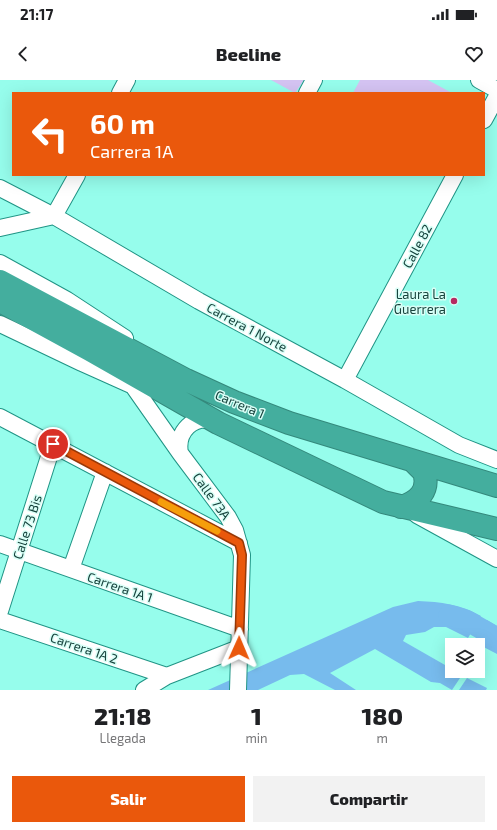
<!DOCTYPE html>
<html lang="es">
<style>
:root{--surface:#fff;--page:#f2f2f2;--text:#202124;--muted:#757577;--accent:#ea580c}
body{margin:0;font-family:"Exo 2",sans-serif;background:var(--page);color:var(--text);height:100vh;display:flex;flex-direction:column;font-size:15px;white-space:nowrap}
*{box-sizing:border-box;margin:0}
p{font-size:13px;color:var(--muted)}
.icon{flex:none;width:22px;height:22px;fill:none;stroke:currentColor;stroke-width:2;stroke-linecap:round;stroke-linejoin:round}
.map{position:relative;height:610px;overflow:hidden}
.drawer{display:flex;flex-direction:column;background:var(--surface);flex:1}
.drawer>*{flex:none}
.top-card{position:absolute;left:12px;top:12px;width:473px;height:84px;border-radius:0px;box-shadow:0 4px 16px #0002;background:#ea580c;color:#fff;overflow:hidden}
.tools{position:absolute;left:445px;top:558px;display:grid;gap:8px}
.tools a{display:grid;place-items:center;width:40px;height:40px;border-radius:0px;background:var(--surface);box-shadow:0 4px 16px #0002;font-size:20px}
.pin{position:absolute;display:grid;place-items:center;width:34px;height:34px;color:#fff;margin:-17px;border:2px solid #fff;border-radius:50%;box-shadow:0 1px 4px #0007}
.me{position:absolute;width:44px;margin:-22px;rotate:1deg;stroke-linejoin:round;filter:drop-shadow(0 0 3px #0008)}
.turn{display:flex;align-items:center;gap:14px;height:84px;padding:0 12px;font-size:18px}
.turn .icon{width:52px;height:52px;stroke-width:2.5}
.turn b{display:block;font-size:28px;line-height:34px}
.eta{display:flex;justify-content:space-evenly;align-items:center;height:68px;text-align:center}
.eta b{font-size:24px;font-weight:800;line-height:28px}
.primary-button{display:flex;gap:8px;margin-top:auto;padding:8px 12px}
.primary-button a{flex:1;height:46px;border-radius:0px;background:var(--accent);color:#fff;font-size:16px;font-weight:800;line-height:46px;text-align:center}
.primary-button a+a{background:var(--page);color:var(--text)}
.status{display:flex;justify-content:space-between;align-items:center;height:28px;padding:0 20px;background:var(--surface);direction:ltr}
.status svg{height:11px;fill:currentColor}
header{display:flex;justify-content:space-between;align-items:center;height:52px;padding:0 12px;background:var(--surface);font-size:18px;font-weight:800}
.map>svg:first-child{display:block}
.green{fill:#d4c3f2}
.water{fill:#77bbed}
.lines{fill:none;stroke-linecap:round;stroke-linejoin:round}
.river{stroke:#77bbed;stroke-width:21}
.minor-casing{stroke:#209485;stroke-width:18}
.highway-casing{stroke:#34897c;stroke-width:24}
.minor{stroke:#fff;stroke-width:16}
.highway{stroke:#44ae9e;stroke-width:22}
.route-casing{stroke:#983908;stroke-width:10}
.route{stroke:#ea580c;stroke-width:7}
.slow{stroke:#f59e0b;stroke-width:7}
.poi-dot{fill:#b52961;stroke:#d8fef6;stroke-width:1.5}
.labels{text-anchor:middle;stroke-width:3;stroke-linejoin:round;paint-order:stroke}
.street-label{font-size:13px;fill:#17433d;stroke:#d8fef6}
.poi-label{font-size:13px;fill:#17433d;stroke:#d8fef6;text-anchor:end}
</style>
<div class="status"><b>21:17</b><svg viewBox="0 0 49 12"><path d="M0 12V9h3v3zM5 12V6h3v6zM10 12V3h3v9zM15 12V0h3v12zM26 1h20v11H26zM47 4h2v5h-2z"/></svg></div>
<header><svg class="icon" aria-label="back" viewBox="0 0 24 24"><path d="M15 5l-7 7 7 7"/></svg>Beeline<svg class="icon" aria-label="heart" viewBox="0 0 24 24"><path d="M12 20l-8-8c-3-5 5-10 8-4 3-6 11-1 8 4z"/></svg></header>
<div class="map">
<svg width="497" height="610" viewBox="0 0 497 610">
<rect width="100%" height="100%" fill="#96fdec"/>
<path class="green" d="M 271,0 L 304,0 L 295,13 Z
M 360,0 L 428,0 L 452,13 L 353,13 Z"/>
<path class="water" d="M 418,521 C 441,522 460,524 481,536 L 468,558 L 446,547 L 434,547 L 425,552 L 406,555 L 403,561 L 452,589 L 452,591 L 462,595 L 452,610 L 440,603 L 431,602 L 375,569 L 330,593 L 356,610 L 335,610 L 304,594 L 290,595 L 258,610 L 208,610 L 393,527 Z
M 487,540 L 497,546 L 497,574 L 474,562 Z
M 467,598 L 487,608 L 486,610 L 459,610 Z"/>
<g class="lines">
<path class="river" d="M 449,535 L 466,540 L 497,558"/>
<g class="minor-casing">
<path id="minor" d="M 479,0 L 497,10
M 120,13 L 127,0
M 307,13 L 314,0
M 484,40 L 497,16
M 0,108 L 54,136 L 199,221 L 345,300 L 459,365 L 497,380
M 0,148 L 54,136 L 77,95
M 0,183 L 67,220 L 125,258
M 0,244 L 82,283 L 140,309
M 345,300 L 455,95
M 133,306 L 180,373 L 228,437 L 235,450 L 242,475 L 238,610
M 0,337 L 239,463
M 180,373 C 176,352 193,334 215,341
M 417,435 L 497,479
M 0,464 L 240,549
M 71,489 L 105,392
M 0,531 L 53,364
M 0,540 L 167,596
M 144,610 L 167,596 L 239,568"/>
</g>
<g class="highway-casing">
<path id="highway" d="M 0,201 L 186,300 L 234,322 L 289,343 L 497,406
M 0,221 L 90,270 L 218,343 L 383,422 L 497,449
M 401,427 C 418,422 430,411 424,392 L 413,381"/>
</g>
<use href="#minor" class="minor"/>
<use href="#highway" class="highway"/>
</g>
<g class="lines">
<g class="route-casing">
<path id="route" d="M 53,364 L 239,463 L 242,475 L 239,568"/>
</g>
<use href="#route" class="route"/>
<path class="slow" d="M 161,422 L 217,451"/>
</g>
<circle class="poi-dot" cx="454" cy="221" r="4"/>
<g class="labels">
<g class="street-label">
<text transform="translate(417 166) rotate(-62)" y="5">Calle 82</text>
<text transform="translate(247 247) rotate(28)" y="5">Carrera 1 Norte</text>
<text transform="translate(240 324) rotate(23)" y="5">Carrera 1</text>
<text transform="translate(212 416) rotate(54)" y="5">Calle 73A</text>
<text transform="translate(27 447) rotate(-72)" y="5">Calle 73 Bis</text>
<text transform="translate(120 507) rotate(19)" y="5">Carrera 1A 1</text>
<text transform="translate(84 568) rotate(19)" y="5">Carrera 1A 2</text>
</g>
<g class="poi-label">
<text x="446" y="219">Laura La<tspan x="446" dy="15">Guerrera</tspan></text>
</g>
</g>
</svg>
<div class="tools">
<a><svg class="icon" aria-label="layers" viewBox="0 0 24 24"><path d="M12 4l9 5-9 5-9-5zM3 14l9 5 9-5"/></svg></a>
</div>
<div class="pin" style="left:53px;top:364px;background:#d93025"><svg class="icon" aria-label="arrive" viewBox="0 0 24 24"><path d="M6 21V4h12l-3 4 3 4H6"/></svg></div>
<svg class="me" style="left:239px;top:568px" viewBox="-20 -20 40 40"><path d="M0-17L14 15 0 8-14 15z" fill="#ea580c" stroke="#fff" stroke-width="4"/></svg>
<div class="top-card">
<div class="turn"><svg class="icon" aria-label="left" viewBox="0 0 24 24"><path d="M17 20v-9H6M10 6l-5 5 5 5"/></svg><div><b>60 m</b>Carrera 1A</div></div>
</div>
</div>
<section class="drawer">
<div class="eta">
<div><b>21:18</b><p>Llegada</p></div>
<div><b>1</b><p>min</p></div>
<div><b>180</b><p>m</p></div>
</div>
<div class="primary-button"><a>Salir</a><a>Compartir</a></div>
</section>
